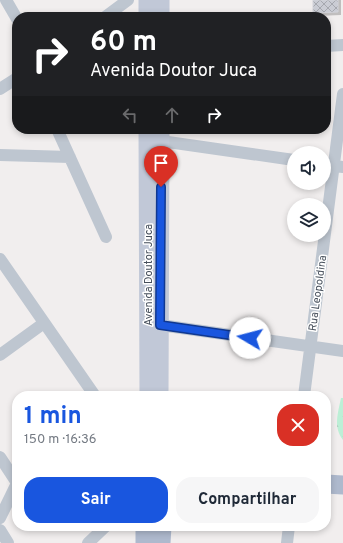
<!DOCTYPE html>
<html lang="pt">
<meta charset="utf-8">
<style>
:root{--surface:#fff;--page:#f6f6f7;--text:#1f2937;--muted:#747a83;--accent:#1956df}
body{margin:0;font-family:Overpass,sans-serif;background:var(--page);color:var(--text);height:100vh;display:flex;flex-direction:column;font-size:15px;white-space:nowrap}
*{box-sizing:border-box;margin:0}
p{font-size:13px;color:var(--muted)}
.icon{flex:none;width:22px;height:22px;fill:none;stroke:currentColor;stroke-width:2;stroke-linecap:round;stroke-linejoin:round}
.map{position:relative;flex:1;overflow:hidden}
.drawer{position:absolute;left:12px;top:391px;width:319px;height:140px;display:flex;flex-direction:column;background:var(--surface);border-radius:16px;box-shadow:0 2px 6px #0003}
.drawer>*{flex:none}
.hud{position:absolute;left:12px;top:12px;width:319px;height:122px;border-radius:16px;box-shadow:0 2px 6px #0003;background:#202124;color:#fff;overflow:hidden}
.fabs{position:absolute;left:287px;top:146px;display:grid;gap:8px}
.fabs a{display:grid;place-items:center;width:44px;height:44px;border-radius:50%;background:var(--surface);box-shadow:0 2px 6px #0003;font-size:20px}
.pin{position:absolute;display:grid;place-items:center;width:34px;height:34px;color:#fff;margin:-41px -17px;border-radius:50% 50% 50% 0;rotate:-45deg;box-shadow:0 0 4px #0007}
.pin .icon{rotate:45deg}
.me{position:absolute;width:44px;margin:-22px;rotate:278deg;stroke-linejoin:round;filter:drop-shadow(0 0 3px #0008)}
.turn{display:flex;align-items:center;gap:14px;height:84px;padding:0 12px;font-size:18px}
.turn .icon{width:52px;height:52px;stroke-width:2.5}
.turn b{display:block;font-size:28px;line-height:34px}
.lanes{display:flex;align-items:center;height:38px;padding:0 12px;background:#0003;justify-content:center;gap:20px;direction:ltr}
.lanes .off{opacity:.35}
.round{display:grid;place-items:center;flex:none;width:42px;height:42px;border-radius:16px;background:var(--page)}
.summary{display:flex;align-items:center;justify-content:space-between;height:68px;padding:0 12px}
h1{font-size:24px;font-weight:700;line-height:30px;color:var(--accent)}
.action{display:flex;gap:8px;margin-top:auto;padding:8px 12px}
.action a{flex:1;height:46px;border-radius:16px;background:var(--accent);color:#fff;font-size:16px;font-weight:700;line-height:46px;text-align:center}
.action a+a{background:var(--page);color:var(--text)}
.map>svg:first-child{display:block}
.forest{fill:url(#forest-firs)}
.shadow{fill:#0003}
.building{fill:url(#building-cross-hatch);stroke:#d2d3da}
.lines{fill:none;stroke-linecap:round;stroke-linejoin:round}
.street{stroke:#bec6d0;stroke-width:12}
.secondary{stroke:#c1c8d7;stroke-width:17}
.primary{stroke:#aeb9cd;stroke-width:19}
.route-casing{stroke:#103891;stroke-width:10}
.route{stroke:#1956df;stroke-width:7}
.labels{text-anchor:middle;stroke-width:3;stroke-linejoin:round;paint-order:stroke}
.street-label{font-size:11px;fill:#464f5b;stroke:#fff}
</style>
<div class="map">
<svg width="343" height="543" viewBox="0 0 343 543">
<defs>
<pattern id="forest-firs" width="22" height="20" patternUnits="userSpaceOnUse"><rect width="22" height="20" fill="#bcefd6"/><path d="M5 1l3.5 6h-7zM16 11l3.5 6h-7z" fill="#9bc4b1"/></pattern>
<pattern id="building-cross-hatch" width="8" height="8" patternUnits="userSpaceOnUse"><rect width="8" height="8" fill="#caccd4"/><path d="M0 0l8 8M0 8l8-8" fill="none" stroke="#a6a8af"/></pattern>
</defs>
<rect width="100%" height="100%" fill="#f1eeee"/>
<path class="forest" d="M 341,398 L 343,398 L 343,440 C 333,427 338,413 341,398 Z"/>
<path class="shadow" d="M 314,0 L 341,0 L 341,15 L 317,16 L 314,13 Z"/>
<path class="building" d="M 313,0 L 338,0 L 338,12 L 313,13 Z"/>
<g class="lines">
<path class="street" d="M 6,0 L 17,19
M 105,17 L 128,0
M 326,46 L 343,45
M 0,89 L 17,78
M 57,129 L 106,237
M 161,141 L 294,160
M 0,155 L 70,157
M 324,164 L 343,167
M 0,259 L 95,396
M 160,325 L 343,351
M 0,355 L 44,323
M 304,396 L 343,94
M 0,457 L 17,483 L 0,518
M 0,530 L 8,543
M 88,543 L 106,526
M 287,543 L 289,526"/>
<path class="secondary" d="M 147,0 L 147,17
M 161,0 L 161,17
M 147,129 L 148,396
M 160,396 L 161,129"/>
<path class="primary" d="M 326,484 L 343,485
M 145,543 L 145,526
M 161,543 L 162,526"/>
</g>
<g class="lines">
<g class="route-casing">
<path id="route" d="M 161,187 L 160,325 L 250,338"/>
</g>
<use href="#route" class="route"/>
</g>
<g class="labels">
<g class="street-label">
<text transform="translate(148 275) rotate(-90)" y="4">Avenida Doutor Juca</text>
<text transform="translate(317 293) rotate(-82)" y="4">Rua Leopoldina</text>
</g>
</g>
</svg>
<div class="fabs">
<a><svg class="icon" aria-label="sound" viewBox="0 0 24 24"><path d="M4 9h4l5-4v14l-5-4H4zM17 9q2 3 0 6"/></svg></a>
<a><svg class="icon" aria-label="layers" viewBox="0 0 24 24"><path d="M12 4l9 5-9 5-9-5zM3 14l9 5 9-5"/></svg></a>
</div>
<div class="pin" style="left:161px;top:187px;background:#d93025"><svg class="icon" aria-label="arrive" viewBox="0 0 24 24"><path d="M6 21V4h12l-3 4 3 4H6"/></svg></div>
<svg class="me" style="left:250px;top:338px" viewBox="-20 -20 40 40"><circle r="19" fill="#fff"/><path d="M0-13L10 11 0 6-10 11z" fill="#1956df"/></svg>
<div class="hud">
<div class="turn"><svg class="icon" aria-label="right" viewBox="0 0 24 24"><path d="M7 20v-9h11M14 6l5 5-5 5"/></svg><div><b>60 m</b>Avenida Doutor Juca</div></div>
<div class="lanes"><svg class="icon off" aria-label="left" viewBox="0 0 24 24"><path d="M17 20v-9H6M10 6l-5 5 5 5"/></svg><svg class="icon off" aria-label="ahead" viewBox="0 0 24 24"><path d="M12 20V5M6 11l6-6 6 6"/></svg><svg class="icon" aria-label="right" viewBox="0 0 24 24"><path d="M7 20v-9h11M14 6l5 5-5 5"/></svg></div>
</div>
<section class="drawer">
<div class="summary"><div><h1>1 min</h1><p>150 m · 16:36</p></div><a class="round" style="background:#d93025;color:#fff"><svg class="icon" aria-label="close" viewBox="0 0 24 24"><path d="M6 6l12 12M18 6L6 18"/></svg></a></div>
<div class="action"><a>Sair</a><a>Compartilhar</a></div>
</section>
</div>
